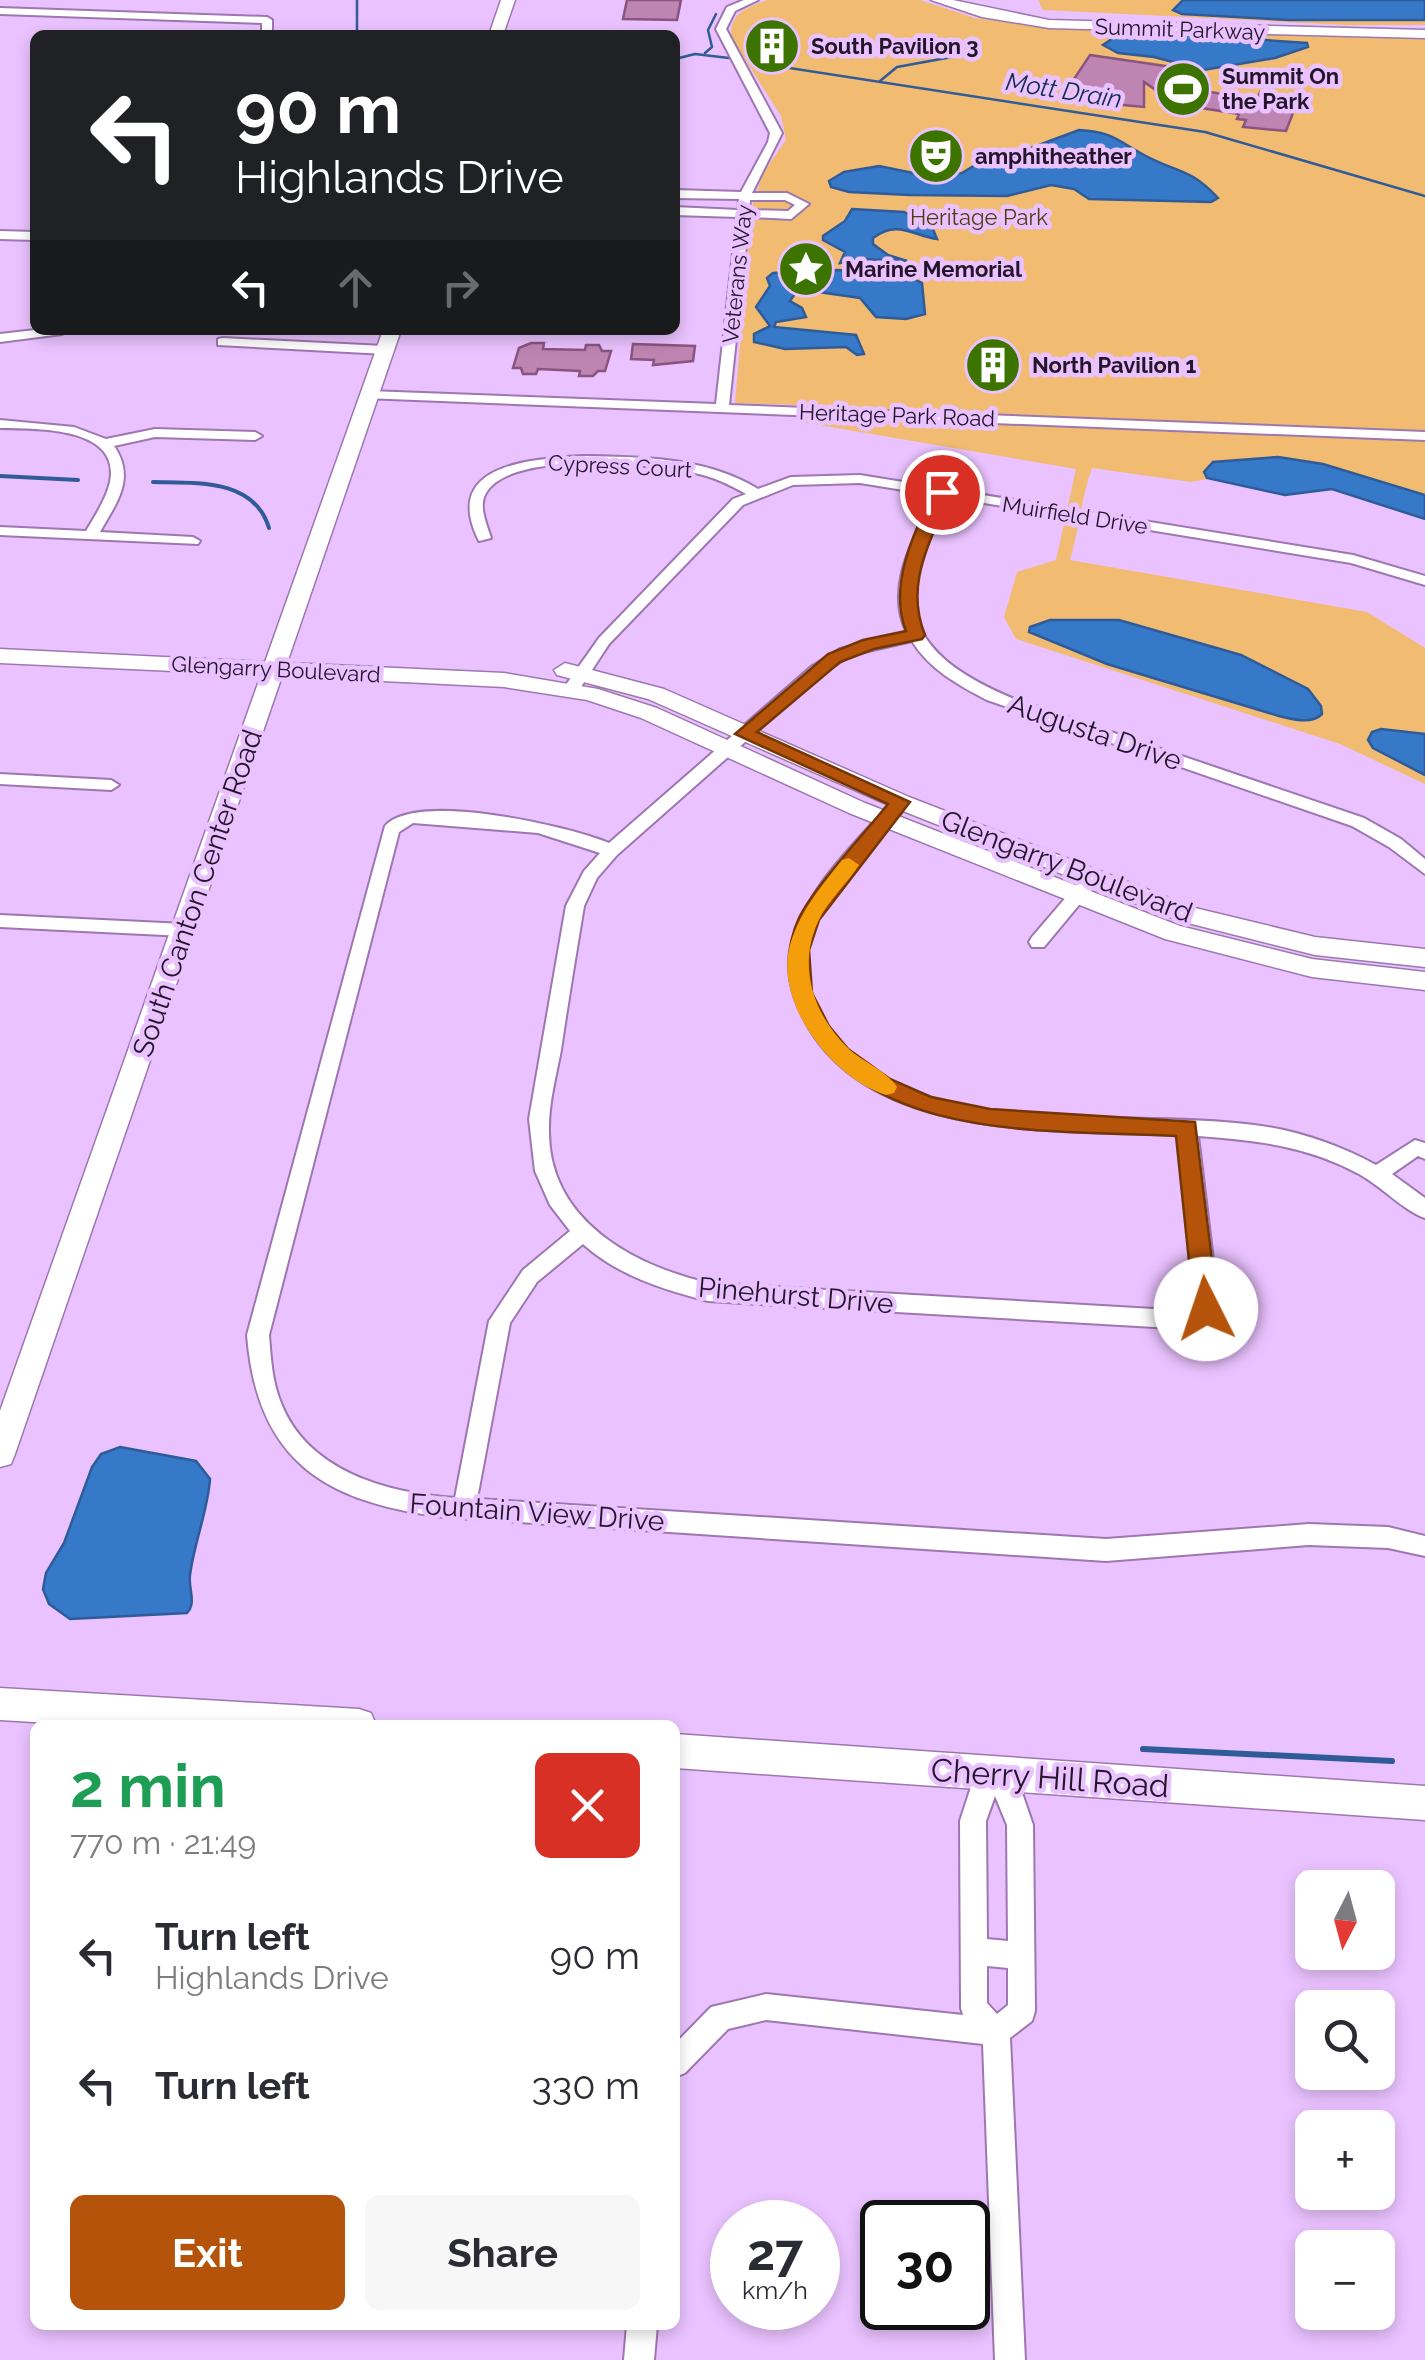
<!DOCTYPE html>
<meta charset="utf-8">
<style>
:root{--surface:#fff;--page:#f7f7f7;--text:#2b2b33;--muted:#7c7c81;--accent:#b45309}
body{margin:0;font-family:Raleway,sans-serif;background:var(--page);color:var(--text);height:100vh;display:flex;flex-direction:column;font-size:38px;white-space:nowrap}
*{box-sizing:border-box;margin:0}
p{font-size:32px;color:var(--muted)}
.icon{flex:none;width:55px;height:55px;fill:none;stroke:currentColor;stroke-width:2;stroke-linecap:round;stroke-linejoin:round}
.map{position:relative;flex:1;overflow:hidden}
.drawer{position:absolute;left:30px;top:1720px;width:650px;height:610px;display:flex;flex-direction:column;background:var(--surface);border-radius:15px;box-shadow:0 5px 15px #0003}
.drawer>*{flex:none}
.guide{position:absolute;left:30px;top:30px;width:650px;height:305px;border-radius:15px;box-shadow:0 5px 15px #0003;background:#202124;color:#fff;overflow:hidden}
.needle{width:65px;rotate:186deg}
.fabs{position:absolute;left:1295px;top:1870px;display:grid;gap:20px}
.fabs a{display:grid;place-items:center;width:100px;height:100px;border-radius:15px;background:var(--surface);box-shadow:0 5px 15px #0003;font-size:50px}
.speed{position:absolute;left:710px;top:2200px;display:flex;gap:20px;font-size:50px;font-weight:700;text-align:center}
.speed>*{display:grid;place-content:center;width:130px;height:130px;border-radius:50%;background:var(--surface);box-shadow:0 5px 15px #0003;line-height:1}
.speed small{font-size:25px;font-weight:400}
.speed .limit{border:5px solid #111;border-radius:15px;background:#fff;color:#111}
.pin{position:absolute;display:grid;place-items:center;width:85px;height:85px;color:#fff;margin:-42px;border:5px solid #fff;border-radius:50%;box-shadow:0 2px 10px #0007}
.me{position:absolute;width:110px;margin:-55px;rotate:356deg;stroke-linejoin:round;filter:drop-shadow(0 0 8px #0008)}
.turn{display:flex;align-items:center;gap:35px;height:210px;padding:0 40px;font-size:45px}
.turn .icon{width:130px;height:130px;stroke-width:2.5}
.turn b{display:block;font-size:70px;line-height:85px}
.lanes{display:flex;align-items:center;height:95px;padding:0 40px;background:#0003;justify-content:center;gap:50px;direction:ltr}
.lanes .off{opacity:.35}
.round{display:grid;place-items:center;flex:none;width:105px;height:105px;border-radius:15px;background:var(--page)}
.summary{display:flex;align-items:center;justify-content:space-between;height:170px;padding:0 40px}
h1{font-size:60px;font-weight:700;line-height:75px;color:#1e9e55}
.primary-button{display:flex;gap:20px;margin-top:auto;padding:20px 40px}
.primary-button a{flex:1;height:115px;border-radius:15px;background:var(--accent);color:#fff;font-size:40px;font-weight:700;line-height:115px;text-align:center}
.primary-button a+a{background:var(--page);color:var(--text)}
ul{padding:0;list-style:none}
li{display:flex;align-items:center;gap:30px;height:130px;padding:0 40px}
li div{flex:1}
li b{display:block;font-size:38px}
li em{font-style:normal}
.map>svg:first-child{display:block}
.green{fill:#f1bb72}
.water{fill:#3579c8;stroke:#305b99;stroke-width:2.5}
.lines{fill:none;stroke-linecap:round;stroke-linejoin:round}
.stream-far2{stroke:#305b99;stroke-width:2.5}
.stream-far1{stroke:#305b99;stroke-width:4}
.stream{stroke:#305b99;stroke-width:6}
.building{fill:#be84b2;stroke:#8a5480;stroke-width:2.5}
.street-casing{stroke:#9d77af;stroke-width:4}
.secondary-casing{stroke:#9d77af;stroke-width:3}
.street{fill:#fff;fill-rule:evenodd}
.secondary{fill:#fff;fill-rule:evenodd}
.route{fill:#b45309;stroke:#753606;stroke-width:2.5}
.slow{fill:#f59e0b}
.labels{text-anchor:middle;stroke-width:9;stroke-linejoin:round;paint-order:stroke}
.far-street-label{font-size:22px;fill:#24152b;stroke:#eac2ff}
.far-poi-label{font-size:22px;font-weight:bold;fill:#24152b;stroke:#eac2ff;text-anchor:start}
.far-park-label{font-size:22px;fill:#553a0f;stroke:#eac2ff}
.far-water-label{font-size:25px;font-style:italic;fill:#112c4d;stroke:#eac2ff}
.street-label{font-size:28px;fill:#24152b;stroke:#eac2ff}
.near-street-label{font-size:32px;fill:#24152b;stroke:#eac2ff}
</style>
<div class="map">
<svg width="1425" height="2360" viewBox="0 0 1425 2360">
<rect width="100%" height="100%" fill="#eac2ff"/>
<path class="green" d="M 767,0 L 920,0 L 975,18 L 1062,28 L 1425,39 L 1425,519 L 1332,489 L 1285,495 L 1208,479 L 1191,482 L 1092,468 C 1081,499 1079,529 1070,560 L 1367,612 L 1425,648 L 1425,784 L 1340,744 L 1016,639 L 1004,617 L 1017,572 L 1056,560 L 1076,469 L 796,421 L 797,405 L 735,403 L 752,206 L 763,173 L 786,140 L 781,116 L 731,37 C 730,12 747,8 767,0 Z
M 1038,0 L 1425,0 L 1425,25 L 1346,25 L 1043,10 Z"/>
<path class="water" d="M 1183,0 L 1425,0 L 1425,20 L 1289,20 L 1182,14 L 1173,10 Z
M 1165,33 L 1307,43 L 1308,47 L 1275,58 L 1203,70 L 1154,57 L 1118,53 L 1103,45 L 1118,35 Z
M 1079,130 C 1113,132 1118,141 1144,155 C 1177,173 1189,167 1218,198 L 1211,202 L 1089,199 L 1074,189 L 1051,185 L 1007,196 L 910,195 L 849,192 L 831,187 L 829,181 L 844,172 L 879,166 L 918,174 L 962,173 L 995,153 L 1028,149 Z
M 852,209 L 904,212 L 932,227 L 937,239 C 914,236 897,219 873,238 L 873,244 L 888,255 L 907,261 L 860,259 L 840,263 L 845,252 L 823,240 L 823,236 L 845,221 Z
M 838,270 L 908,276 L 922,283 L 925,314 L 906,319 L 876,317 L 860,298 L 798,289 L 790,301 L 802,308 L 806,317 L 776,322 L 774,327 L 856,335 L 864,354 L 857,355 L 846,347 L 785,349 L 754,342 L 754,334 L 770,326 L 756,307 L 770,286 L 767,278 L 773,273 Z
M 1278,457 L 1323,464 L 1425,495 L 1425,519 L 1332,489 L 1285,495 L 1207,478 L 1204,472 L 1213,462 Z
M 1050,620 L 1119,620 L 1241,655 L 1308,689 L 1321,706 L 1322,714 C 1311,725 1293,719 1279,716 L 1107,664 L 1029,632 L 1030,627 Z
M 1381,729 L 1425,734 L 1425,775 L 1373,748 L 1368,740 L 1372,732 Z
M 120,1447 L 196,1461 L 210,1479 C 208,1510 194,1543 190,1575 C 188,1589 197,1602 187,1613 L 70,1619 L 49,1604 L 43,1589 L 46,1573 L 64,1543 L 92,1467 L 101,1454 Z"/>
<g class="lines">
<path class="stream-far2" d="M 357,0 L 357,35
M 705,53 L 712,47 L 708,30 L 716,14
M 675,59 L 695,54 L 729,58
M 750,62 L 1205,132 L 1425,196
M 880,81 L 897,67 L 952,57"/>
<path class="stream-far1" d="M 0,476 L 78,480
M 153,482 C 196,483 254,478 269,528"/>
<path class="stream" d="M 1143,1749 L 1392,1761"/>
</g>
<path class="building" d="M 627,0 L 681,0 L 677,20 L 623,19 Z
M 1090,55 L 1172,67 L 1190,77 L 1193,89 L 1257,100 L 1260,92 L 1275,94 L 1271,102 L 1286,105 L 1288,112 L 1293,113 L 1286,131 L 1243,127 L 1246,120 L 1237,119 L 1239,114 L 1176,104 L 1144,82 L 1144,107 L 1101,103 L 1092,88 L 1070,85 Z
M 531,343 L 544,343 L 543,349 L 585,350 L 586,345 L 599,345 L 602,351 L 611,351 L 605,371 L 598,371 L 593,376 L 579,376 L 580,371 L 538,369 L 536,374 L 523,374 L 521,368 L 513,368 L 519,348 Z
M 633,344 L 695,346 L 693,361 L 653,365 L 654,360 L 631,359 Z"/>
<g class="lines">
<g class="street-casing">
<path id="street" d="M 744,0 L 758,0 L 735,11 L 726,29 L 782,133 L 752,193 L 787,193 L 809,204 L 791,219 L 749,217 L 729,405 L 1425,432 L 1425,440 L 364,398 L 364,392 L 369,391 L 716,404 L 737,217 L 675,215 L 675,207 L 738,210 L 739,199 L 675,198 L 675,190 L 741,192 L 768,142 L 770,133 L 716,29 L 727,7 ZM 750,200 L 785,200 L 795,205 L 788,211 L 749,210 Z
M 0,8 L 267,17 L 272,20 L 272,35 L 262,35 L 262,23 L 0,14 Z
M 0,231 L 35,232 L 35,240 L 0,239 Z
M 35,330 L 68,330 L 62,334 L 0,342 L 0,334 Z
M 223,338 L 385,346 L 392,350 L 385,354 L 218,345 L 218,339 Z
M 0,420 L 74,427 L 106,439 L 155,429 L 255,432 L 262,436 L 255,440 L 155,437 L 114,446 C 136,478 117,502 100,532 L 193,537 L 200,541 L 198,544 L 0,535 L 0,527 L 86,531 C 95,516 106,499 110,482 C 121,426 36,429 0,428 Z
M 583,456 C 642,457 706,457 758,489 L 791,477 L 860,475 L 1353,555 L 1425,576 L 1425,585 L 1351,563 L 947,497 C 935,525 917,556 914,586 C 906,648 968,680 1017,700 L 1364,818 L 1401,839 L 1425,859 L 1425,874 L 1389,847 L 1352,826 L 987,700 C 958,685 929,669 912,641 L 851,655 L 823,673 L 617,855 L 597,878 L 584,906 C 576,954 568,1002 561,1050 C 556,1077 548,1105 549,1133 C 550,1221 633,1265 708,1283 L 1188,1311 L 1194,1308 L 1196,1301 L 1178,1135 C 1060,1129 867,1143 804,1019 C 791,995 784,966 793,939 C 810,883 858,841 895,798 L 901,796 L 909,802 C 878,847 829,882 811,936 C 801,968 810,1004 830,1029 C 844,1047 860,1064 880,1076 C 981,1134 1140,1110 1254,1125 C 1296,1130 1339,1145 1376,1165 L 1415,1140 L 1425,1143 L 1425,1159 L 1418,1156 L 1392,1174 L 1425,1198 L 1425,1218 C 1404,1211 1381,1186 1359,1174 C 1308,1146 1255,1140 1198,1136 L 1218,1301 L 1210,1320 L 1189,1329 L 708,1301 C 664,1290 617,1275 583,1244 L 537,1282 L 510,1323 L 477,1499 L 1106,1539 L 1309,1524 L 1388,1527 L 1425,1536 L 1425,1556 L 1388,1548 L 1309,1545 L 1106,1561 L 443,1517 C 325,1502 257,1461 247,1335 L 385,826 C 416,791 568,826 609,843 L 811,667 L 840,649 L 907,633 C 884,586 915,538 934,495 L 860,483 L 793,485 L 743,505 L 609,644 L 577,693 L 565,693 L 563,689 L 599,638 L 733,499 L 746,494 C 732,486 718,479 703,475 C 660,464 511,449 486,493 C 478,506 487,525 491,538 L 479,541 C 440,464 531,459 583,456 ZM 413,823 L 538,833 L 600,853 L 584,871 L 566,906 L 529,1119 L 535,1171 L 550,1205 L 570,1231 L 523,1270 L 489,1321 L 455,1498 C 388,1493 308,1472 281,1403 C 272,1381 271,1359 269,1335 L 399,832 Z
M 0,774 L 111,780 L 119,785 L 111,790 L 0,784 Z
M 1092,872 L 1098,874 L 1101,878 L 1098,882 L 1044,947 L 1032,947 L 1029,942 L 1032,937 L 1086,874 Z
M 0,915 L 184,924 L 193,930 L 184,936 L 0,927 Z
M 995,1763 L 1004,1766 L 1020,1787 L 1033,1825 L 1035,2011 L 1032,2021 L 1010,2038 L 1025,2360 L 995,2360 L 983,2044 L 766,2020 L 728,2029 L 685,2073 L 675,2077 L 675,2044 L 711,2007 L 766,1994 L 963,2015 L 961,2008 L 960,1821 L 971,1787 L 986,1766 ZM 995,1796 L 1007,1825 L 1008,1941 L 987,1939 L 986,1821 ZM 987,1966 L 1008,1968 L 1008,2005 L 997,2014 L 987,2003 Z
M 627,2325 L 657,2325 L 654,2360 L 624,2360 Z"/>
</g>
<g class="secondary-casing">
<path id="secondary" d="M 501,0 L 515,0 L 503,35 L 489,35 Z
M 931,0 L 953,0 L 1049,20 L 1425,30 L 1425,38 L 1049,28 L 982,17 Z
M 383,330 L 401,330 L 287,663 L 504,673 L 598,689 L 657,708 L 865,803 L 1180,926 L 1312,959 L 1425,972 L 1425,990 L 1312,977 L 1165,939 L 849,813 L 641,718 L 587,700 L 504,687 L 282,676 L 15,1454 L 11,1464 L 0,1467 L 0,1411 L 261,675 L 0,663 L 0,649 L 265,662 Z
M 565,663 L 664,689 L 909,797 L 1195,908 L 1315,937 L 1425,949 L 1425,967 L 1315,955 L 1180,921 L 893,807 L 648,699 L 557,675 L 554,670 Z
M 0,1688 L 359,1709 L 371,1713 L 376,1725 L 82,1725 L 0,1720 Z
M 675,1734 L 1425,1786 L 1425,1820 L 675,1768 Z"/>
</g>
<use href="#street" class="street"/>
<use href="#secondary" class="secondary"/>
</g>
<path class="route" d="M 936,489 L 950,492 C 931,542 904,583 925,635 L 922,639 L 874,649 L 840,662 L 757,732 L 910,802 L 819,920 L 809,950 L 812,993 L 829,1026 L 848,1049 L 890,1079 L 931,1097 L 990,1109 L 1195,1122 L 1218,1309 L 1214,1316 L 1198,1316 L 1194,1309 L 1176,1136 C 1053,1129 864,1145 801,1012 C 786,983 785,948 799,918 C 814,887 865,833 888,804 L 735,734 L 828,654 L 863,640 L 906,631 C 888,586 914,530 936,489 Z"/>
<path class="slow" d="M 849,858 L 859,865 C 847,884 827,901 818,922 C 797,967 814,1016 849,1049 C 863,1062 887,1071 897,1087 L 894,1093 L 886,1095 C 832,1078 774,1003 790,945 C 800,911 821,887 842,860 Z"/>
<defs>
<g id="building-disc" transform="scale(2.875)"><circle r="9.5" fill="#3d7400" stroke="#eac2ff"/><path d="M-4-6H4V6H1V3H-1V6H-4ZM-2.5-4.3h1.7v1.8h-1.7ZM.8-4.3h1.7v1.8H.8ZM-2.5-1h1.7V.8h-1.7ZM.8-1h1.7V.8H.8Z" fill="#fff"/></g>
<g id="stadium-disc" transform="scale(2.875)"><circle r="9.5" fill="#3d7400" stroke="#eac2ff"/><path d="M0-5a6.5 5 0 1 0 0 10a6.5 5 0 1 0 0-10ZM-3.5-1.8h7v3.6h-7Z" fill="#fff"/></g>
<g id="theatre-disc" transform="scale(2.875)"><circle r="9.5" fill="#3d7400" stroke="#eac2ff"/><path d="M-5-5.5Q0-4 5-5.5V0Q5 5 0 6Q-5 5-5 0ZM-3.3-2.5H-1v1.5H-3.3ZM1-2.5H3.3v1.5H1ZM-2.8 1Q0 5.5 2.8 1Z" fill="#fff"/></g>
<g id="sight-disc" transform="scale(2.875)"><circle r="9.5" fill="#3d7400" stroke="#eac2ff"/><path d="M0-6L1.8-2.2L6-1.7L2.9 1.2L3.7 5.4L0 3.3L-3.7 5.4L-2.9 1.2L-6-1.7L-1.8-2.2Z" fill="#fff"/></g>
</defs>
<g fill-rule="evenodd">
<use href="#building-disc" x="772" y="46"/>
<use href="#stadium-disc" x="1183" y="89"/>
<use href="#theatre-disc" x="936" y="156"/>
<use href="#sight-disc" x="806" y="269"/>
<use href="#building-disc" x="993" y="365"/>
</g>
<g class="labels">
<g class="far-street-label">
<text transform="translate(1180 29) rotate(2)" y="8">Summit Parkway</text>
<text transform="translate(737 274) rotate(-84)" y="8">Veterans Way</text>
<text transform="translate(897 415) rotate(2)" y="8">Heritage Park Road</text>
<text transform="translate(620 466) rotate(3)" y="8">Cypress Court</text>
<text transform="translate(1075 515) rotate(9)" y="8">Muirfield Drive</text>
<text transform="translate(276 669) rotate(3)" y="8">Glengarry Boulevard</text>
</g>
<g class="far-poi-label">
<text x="811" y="54">South Pavilion 3</text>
<text x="1222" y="84">Summit On<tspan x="1222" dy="25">the Park</tspan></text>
<text x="975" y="164">amphitheather</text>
<text x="845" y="277">Marine Memorial</text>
<text x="1032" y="373">North Pavilion 1</text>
</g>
<g class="far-park-label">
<text x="979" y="225">Heritage Park</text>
</g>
<g class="far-water-label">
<text transform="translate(1064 90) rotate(9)" y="9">Mott Drain</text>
</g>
<g class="street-label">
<text transform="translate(1095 732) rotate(19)" y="10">Augusta Drive</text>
<text transform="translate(1067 866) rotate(21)" y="10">Glengarry Boulevard</text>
<text transform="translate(197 893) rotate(-71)" y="10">South Canton Center Road</text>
<text transform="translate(796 1295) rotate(5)" y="10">Pinehurst Drive</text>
<text transform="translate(537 1512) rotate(4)" y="10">Fountain View Drive</text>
</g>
<g class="near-street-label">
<text transform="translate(1050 1778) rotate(4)" y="11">Cherry Hill Road</text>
</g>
</g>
</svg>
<div class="fabs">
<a><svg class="needle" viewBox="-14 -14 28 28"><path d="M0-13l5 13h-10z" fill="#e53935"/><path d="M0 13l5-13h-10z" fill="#7c7c81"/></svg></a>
<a><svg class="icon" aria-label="search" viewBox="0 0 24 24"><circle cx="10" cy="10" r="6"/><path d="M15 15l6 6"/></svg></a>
<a>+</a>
<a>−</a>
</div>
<div class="speed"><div>27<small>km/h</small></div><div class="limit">30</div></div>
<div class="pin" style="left:942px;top:492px;background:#d93025"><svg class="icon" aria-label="arrive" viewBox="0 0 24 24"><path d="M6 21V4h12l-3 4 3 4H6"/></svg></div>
<svg class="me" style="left:1206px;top:1309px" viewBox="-20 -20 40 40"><circle r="19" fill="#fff"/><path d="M0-13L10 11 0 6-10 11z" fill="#b45309"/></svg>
<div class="guide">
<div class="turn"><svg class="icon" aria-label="left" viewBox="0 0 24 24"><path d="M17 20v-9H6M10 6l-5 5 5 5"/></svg><div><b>90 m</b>Highlands Drive</div></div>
<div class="lanes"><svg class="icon" aria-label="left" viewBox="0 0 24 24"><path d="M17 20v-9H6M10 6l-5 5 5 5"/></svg><svg class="icon off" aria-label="ahead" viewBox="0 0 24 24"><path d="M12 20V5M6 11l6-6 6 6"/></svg><svg class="icon off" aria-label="right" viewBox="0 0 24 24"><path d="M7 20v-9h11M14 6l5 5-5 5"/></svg></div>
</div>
<section class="drawer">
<div class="summary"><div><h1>2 min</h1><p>770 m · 21:49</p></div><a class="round" style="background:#d93025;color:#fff"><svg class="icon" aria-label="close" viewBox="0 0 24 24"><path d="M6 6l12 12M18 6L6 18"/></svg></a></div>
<ul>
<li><svg class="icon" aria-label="left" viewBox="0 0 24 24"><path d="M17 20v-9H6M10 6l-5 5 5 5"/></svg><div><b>Turn left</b><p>Highlands Drive</p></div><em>90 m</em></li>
<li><svg class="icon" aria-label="left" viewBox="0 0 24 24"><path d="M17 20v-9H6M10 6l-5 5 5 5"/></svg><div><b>Turn left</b></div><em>330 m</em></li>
</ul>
<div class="primary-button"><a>Exit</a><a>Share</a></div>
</section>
</div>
